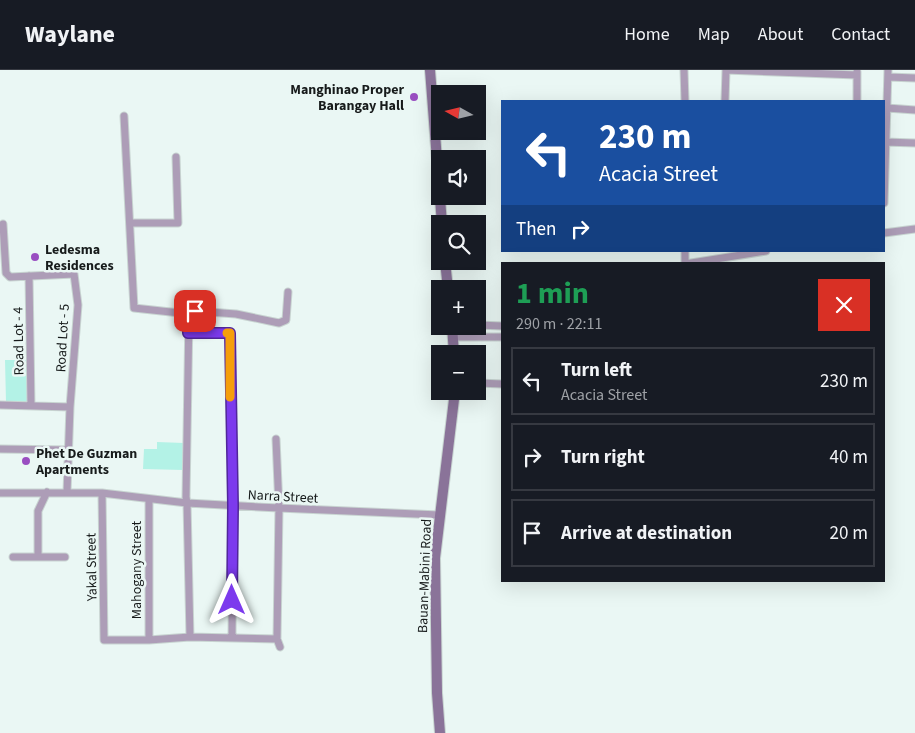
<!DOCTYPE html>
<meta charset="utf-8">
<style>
:root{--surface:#171b24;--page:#20242c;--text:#f1f3f6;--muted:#9ea1a6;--line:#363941}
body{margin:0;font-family:"Source Sans 3",sans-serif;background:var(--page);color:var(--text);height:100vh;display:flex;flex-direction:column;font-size:19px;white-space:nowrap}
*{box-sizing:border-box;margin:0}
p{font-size:16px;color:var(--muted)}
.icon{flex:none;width:28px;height:28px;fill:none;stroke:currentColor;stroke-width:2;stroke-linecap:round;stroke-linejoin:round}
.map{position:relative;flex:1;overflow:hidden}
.sheet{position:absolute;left:501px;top:192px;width:384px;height:320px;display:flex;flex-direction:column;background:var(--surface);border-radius:0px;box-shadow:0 5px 20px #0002}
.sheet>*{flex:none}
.banner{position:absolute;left:501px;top:30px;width:384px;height:152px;border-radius:0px;box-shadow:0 5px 20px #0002;background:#1a4fa0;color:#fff;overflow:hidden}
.needle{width:32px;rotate:278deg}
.fabs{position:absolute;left:431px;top:15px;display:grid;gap:10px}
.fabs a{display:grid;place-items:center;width:55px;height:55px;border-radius:0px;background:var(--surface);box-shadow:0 5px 20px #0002;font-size:25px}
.pin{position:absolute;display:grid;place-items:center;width:42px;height:42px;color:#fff;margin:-21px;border-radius:10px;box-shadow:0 2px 8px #0006}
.me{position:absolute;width:55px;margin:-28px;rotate:0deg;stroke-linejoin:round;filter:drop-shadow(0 0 4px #0008)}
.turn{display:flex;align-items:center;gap:18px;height:105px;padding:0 15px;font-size:22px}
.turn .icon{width:65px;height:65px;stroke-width:2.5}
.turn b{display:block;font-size:35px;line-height:42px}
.then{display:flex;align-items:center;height:48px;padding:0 15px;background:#0003;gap:10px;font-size:19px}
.round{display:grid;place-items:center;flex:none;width:52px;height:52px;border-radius:0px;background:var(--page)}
.head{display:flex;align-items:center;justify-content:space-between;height:85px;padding:0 15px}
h1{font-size:30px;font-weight:700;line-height:38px;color:#1e9e55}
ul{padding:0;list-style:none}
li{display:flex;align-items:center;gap:15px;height:68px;margin:0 10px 8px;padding:0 5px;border:2px solid var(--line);border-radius:0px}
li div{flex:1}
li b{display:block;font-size:19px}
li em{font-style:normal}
header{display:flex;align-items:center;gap:30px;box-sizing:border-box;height:70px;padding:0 25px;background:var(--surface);border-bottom:1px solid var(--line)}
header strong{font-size:24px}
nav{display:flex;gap:28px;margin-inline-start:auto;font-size:18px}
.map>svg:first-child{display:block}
.green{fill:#b3f2e6}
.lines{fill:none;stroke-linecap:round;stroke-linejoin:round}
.minor-casing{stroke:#c8d4d1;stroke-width:9}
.secondary-casing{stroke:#c8d4d1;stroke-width:12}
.minor{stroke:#ad9db7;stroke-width:7}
.secondary{stroke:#8a7399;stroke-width:10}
.route-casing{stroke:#51269a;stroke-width:12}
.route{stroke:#7c3aed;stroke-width:9}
.slow{stroke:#f59e0b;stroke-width:9}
.poi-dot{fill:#994ec1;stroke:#eaf7f4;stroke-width:2}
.labels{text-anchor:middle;stroke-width:5;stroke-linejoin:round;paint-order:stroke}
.poi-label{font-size:14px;font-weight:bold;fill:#171b1b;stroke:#eaf7f4;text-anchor:start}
.street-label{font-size:14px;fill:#171b1b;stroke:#eaf7f4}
</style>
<header>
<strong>Waylane</strong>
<nav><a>Home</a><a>Map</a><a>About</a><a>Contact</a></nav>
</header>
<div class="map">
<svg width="915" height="663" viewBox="0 0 915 663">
<rect width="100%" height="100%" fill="#eaf7f4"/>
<path class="green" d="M 5,290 L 28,290 L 28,332 L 6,332 Z
M 157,372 L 184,373 L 183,400 L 143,399 L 144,379 L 157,379 Z"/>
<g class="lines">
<g class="minor-casing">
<path id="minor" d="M 684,0 L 685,31
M 726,0 L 857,5
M 857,2 L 857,31
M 888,7 L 915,8
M 725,31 L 726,0
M 887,38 L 915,40
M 124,46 L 134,238 L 189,244
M 885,72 L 915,73
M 884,133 L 888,0
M 130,153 L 178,153 L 176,87
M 3,154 L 6,203 L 10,207 L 74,204 L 78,235 L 70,337 L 67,422
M 884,163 L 915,159
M 685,194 L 766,181
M 685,194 L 685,181
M 29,206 L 31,335
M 478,255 L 502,256
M 188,263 L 230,263 L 233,436 L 232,568
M 453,267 L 502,267
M 478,313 L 502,314
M 0,335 L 70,337
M 276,369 L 279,438 L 277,569 L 280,577
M 0,379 L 68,380
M 0,423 L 102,423 L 187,433 L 279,438 L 439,445
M 102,423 L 104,570 L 149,570 L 190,567 L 277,569
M 149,429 L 149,570
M 13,487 L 65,487
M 38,487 L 38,441 L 47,422
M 190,567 L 187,433 L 186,427 L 189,244 L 195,241 L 236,244 L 279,253 L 286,250 L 288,222"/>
</g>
<g class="secondary-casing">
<path id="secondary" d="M 430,0 L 442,154
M 445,191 L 448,219
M 452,256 L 454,284
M 440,663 L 437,623 L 435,488 L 455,321"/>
</g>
<use href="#minor" class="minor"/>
<use href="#secondary" class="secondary"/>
</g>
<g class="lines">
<g class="route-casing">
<path id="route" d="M 195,241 L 189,244 L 188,263 L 230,263 L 233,436 L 232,530"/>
</g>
<use href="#route" class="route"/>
<path class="slow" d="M 227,263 L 230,263 L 230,327"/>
</g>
<g class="poi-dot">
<circle cx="414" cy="27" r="5"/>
<circle cx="35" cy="187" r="5"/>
<circle cx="26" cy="391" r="5"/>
</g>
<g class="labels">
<g class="poi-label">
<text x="404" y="24" text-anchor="end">Manghinao Proper<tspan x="404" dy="16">Barangay Hall</tspan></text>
<text x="45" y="184">Ledesma<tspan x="45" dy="16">Residences</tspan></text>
<text x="36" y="388">Phet De Guzman<tspan x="36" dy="16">Apartments</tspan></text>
</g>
<g class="street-label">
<text transform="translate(62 268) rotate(-87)" y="5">Road Lot - 5</text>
<text transform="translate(18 271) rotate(-91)" y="5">Road Lot - 4</text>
<text transform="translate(283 426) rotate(3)" y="5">Narra Street</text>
<text transform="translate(91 497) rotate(-91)" y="5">Yakal Street</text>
<text transform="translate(136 500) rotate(-90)" y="5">Mahogany Street</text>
<text transform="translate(424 506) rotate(-88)" y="5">Bauan-Mabini Road</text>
</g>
</g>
</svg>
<div class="fabs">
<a><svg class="needle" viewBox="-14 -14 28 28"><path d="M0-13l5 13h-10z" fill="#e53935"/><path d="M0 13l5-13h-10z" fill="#9ea1a6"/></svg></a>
<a><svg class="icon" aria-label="sound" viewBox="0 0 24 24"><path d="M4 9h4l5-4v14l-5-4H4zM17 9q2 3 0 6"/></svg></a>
<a><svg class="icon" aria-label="search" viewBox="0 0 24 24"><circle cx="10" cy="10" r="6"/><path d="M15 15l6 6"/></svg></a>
<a>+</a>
<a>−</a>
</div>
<div class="pin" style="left:195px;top:241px;background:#d93025"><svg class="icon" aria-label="arrive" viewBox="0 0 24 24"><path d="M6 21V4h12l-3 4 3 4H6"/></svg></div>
<svg class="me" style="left:232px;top:530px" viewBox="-20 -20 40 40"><path d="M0-17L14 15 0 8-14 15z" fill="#7c3aed" stroke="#fff" stroke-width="4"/></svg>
<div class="banner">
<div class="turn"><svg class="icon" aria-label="left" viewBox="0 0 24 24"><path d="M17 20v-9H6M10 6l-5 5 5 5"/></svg><div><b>230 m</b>Acacia Street</div></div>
<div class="then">Then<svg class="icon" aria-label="right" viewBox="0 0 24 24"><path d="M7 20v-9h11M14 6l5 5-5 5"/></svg></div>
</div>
<section class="sheet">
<div class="head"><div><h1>1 min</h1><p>290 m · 22:11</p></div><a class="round" style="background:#d93025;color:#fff"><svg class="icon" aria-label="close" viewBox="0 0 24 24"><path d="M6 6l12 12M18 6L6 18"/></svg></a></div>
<ul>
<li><svg class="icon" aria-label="left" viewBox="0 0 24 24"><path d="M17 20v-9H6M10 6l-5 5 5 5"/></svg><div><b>Turn left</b><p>Acacia Street</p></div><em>230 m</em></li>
<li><svg class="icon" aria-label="right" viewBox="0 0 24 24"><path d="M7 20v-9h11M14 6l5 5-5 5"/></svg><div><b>Turn right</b></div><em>40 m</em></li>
<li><svg class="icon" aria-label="arrive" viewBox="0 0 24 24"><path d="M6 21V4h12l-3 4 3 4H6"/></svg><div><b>Arrive at destination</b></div><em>20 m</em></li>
</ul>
</section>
</div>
